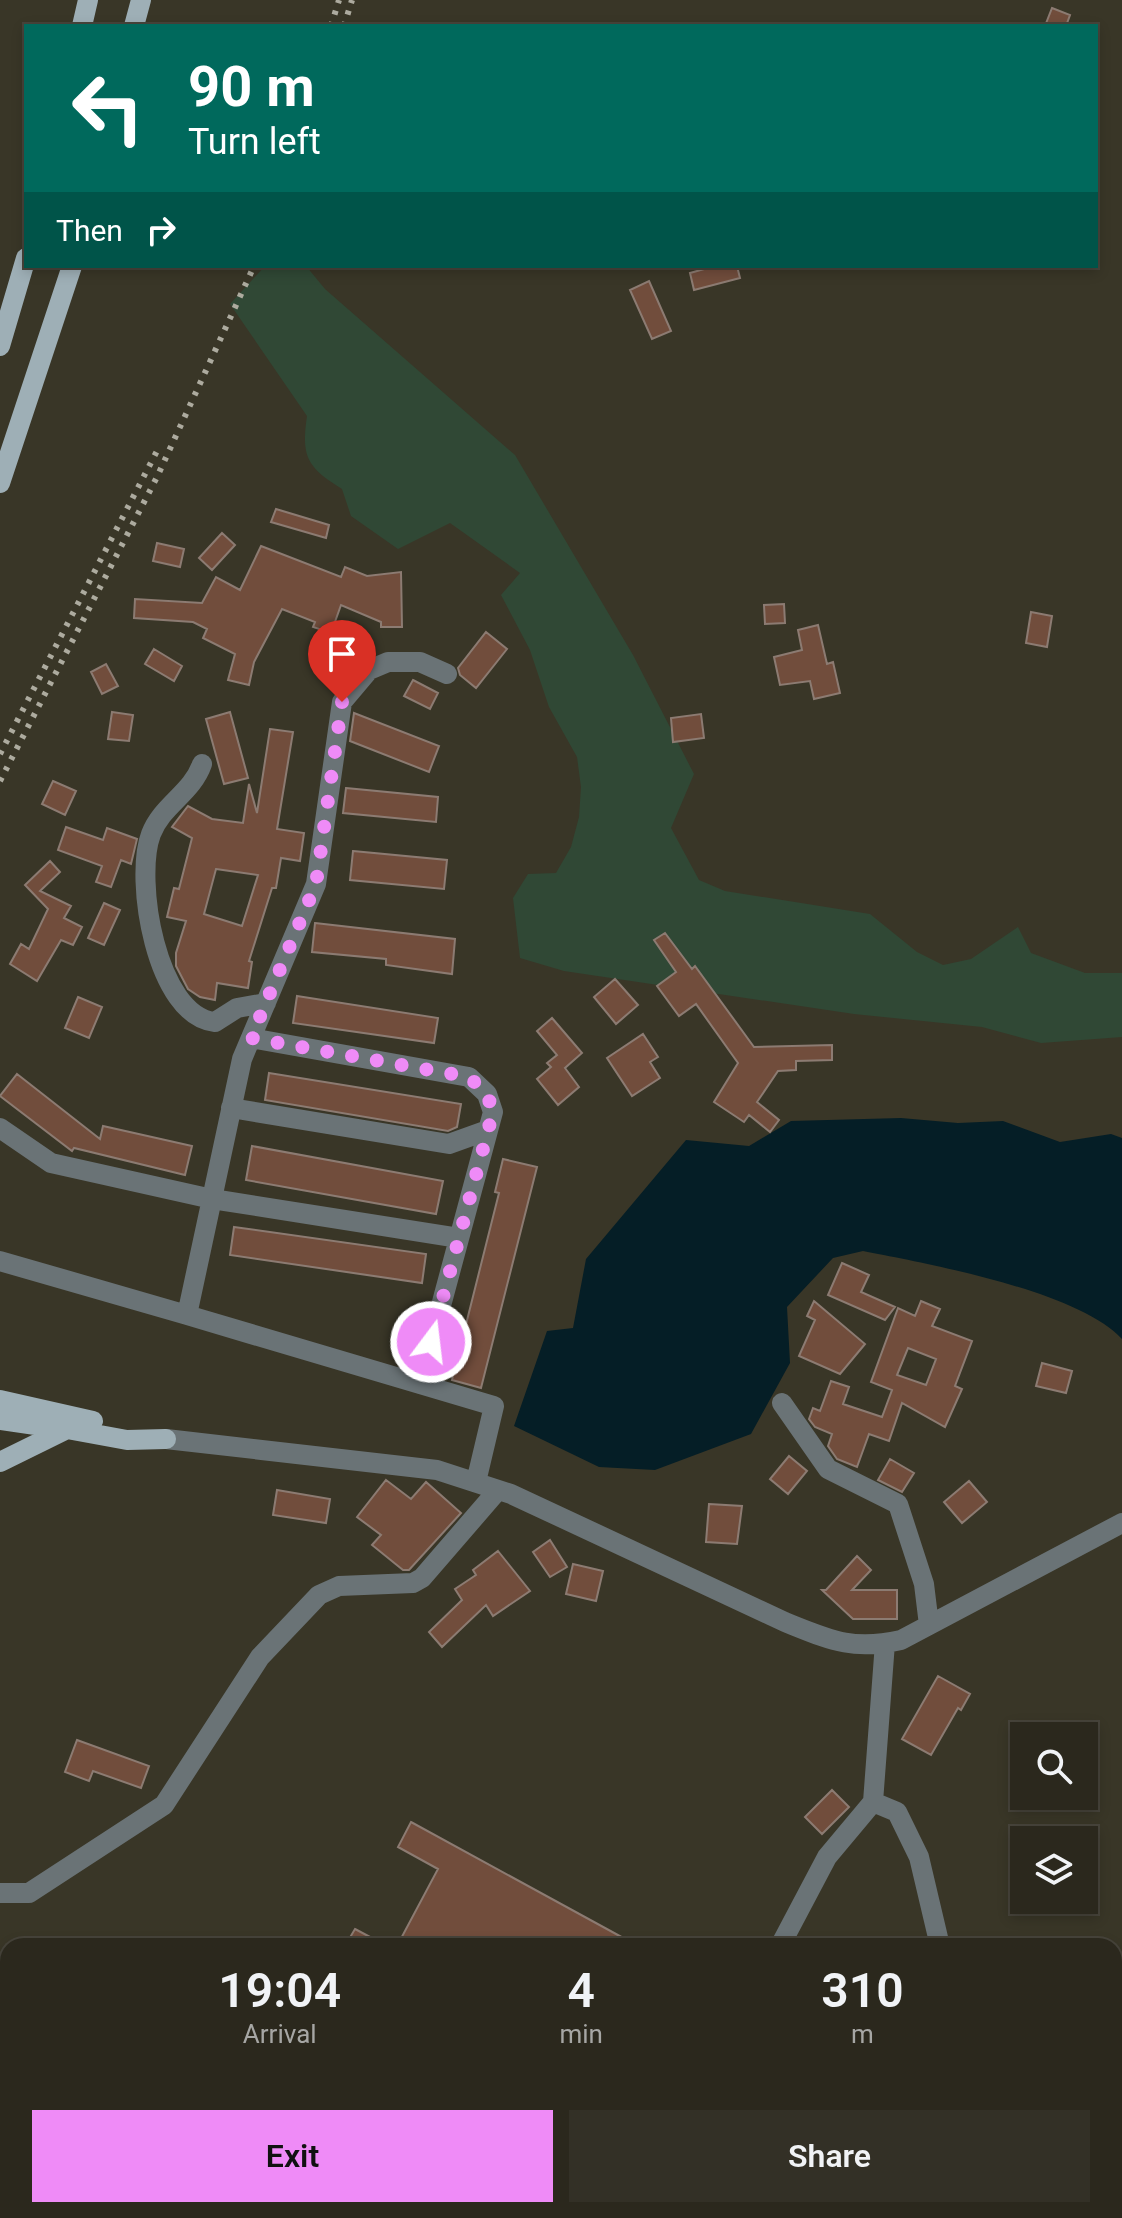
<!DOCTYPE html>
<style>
:root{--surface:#2b281d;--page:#333026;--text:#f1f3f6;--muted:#a6a6a4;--line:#47443b;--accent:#ef8bf7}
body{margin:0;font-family:Roboto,sans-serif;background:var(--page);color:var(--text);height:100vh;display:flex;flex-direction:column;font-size:30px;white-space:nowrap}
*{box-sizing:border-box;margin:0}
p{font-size:26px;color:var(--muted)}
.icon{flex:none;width:44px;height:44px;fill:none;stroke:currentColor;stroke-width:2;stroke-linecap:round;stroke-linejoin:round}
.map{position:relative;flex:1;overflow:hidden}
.side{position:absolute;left:0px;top:1938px;width:1122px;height:280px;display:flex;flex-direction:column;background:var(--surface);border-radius:24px 24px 0 0;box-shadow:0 4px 12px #0003,0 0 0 2px var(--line)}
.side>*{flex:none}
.guide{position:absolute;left:24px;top:24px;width:1074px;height:244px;border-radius:0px;box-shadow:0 4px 12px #0003,0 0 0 2px var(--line);background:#00695c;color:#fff;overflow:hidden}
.fabs{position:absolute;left:1010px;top:1722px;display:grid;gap:16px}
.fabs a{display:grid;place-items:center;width:88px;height:88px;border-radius:0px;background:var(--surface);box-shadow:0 4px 12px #0003,0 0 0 2px var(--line);font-size:40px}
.pin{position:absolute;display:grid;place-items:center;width:68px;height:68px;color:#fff;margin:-82px -34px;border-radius:50% 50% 50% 0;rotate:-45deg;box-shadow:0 0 8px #0007}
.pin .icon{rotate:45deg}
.me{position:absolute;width:88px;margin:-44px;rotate:15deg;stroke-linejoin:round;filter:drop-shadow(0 0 6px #0008)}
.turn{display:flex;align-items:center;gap:28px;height:168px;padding:0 32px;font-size:36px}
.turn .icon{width:104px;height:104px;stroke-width:2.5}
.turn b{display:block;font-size:56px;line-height:68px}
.then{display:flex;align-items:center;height:76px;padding:0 32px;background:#0003;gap:16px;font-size:30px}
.eta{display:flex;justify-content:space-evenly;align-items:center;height:136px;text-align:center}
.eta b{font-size:48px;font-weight:600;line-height:56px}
.button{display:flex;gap:16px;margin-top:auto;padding:16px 32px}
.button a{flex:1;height:92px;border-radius:0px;background:var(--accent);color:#111;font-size:32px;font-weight:600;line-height:92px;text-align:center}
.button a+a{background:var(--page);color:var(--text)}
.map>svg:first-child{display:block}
.green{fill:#304835}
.water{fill:#051e26}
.building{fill:#714d3c;stroke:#8c7b72;stroke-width:2;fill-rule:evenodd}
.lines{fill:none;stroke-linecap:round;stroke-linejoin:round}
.minor{stroke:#6a7376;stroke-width:20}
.major{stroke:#9eafb6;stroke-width:20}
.rail{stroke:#adab9f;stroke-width:6;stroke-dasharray:4 8;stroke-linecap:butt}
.route{stroke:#ef8bf7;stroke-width:14;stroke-dasharray:0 25.2}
</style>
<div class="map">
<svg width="1122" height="2218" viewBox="0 0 1122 2218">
<rect width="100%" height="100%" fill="#393627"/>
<path class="green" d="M 265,266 L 306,266 L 325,289 L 515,455 L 633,655 L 694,774 L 671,828 L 699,880 L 725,891 L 870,914 L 917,952 L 943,965 L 971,959 L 1018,927 L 1031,953 L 1085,973 L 1122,973 L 1122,1037 L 1041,1043 L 982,1027 L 854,1014 L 564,971 L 520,958 L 513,898 L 528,874 L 556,873 L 571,847 L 579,817 L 581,787 L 577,757 L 549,707 L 530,650 L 501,595 L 520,573 L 450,523 L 398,549 L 351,516 L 342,489 C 307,467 301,457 307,416 L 230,304 Z
M 0,2056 L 8,2066 L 8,2210 L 205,2210 L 234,2218 L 0,2218 Z"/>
<path class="water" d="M 901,1118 L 958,1123 L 1003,1121 L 1060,1142 L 1111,1134 L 1122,1138 L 1122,1339 C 1078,1291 929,1264 863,1251 L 833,1258 L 787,1307 L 790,1363 L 751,1434 L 655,1470 L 599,1467 L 514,1426 L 547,1331 L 573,1328 L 586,1259 L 686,1140 L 749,1146 L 791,1121 Z"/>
<path class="building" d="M 1052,8 L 1070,15 L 1066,26 L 1045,26 Z
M 715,266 L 737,266 L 740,278 L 694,290 L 690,273 Z
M 649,281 L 671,331 L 652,339 L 630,290 Z
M 276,509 L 329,525 L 326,538 L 271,522 Z
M 222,533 L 235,545 L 212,570 L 199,558 Z
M 157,543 L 184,549 L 180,567 L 153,561 Z
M 261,546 L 341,577 L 345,567 L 367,576 L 401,572 L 402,627 L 381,627 L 381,622 L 341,605 L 331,633 L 313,627 L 315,622 L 282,609 L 254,662 L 249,685 L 228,680 L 235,654 L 203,638 L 207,629 L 193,622 L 134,618 L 135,599 L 202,603 L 216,577 L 240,590 Z
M 784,604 L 785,623 L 765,624 L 764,605 Z
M 1031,612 L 1052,616 L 1047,647 L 1026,643 Z
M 818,625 L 827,664 L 833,662 L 840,693 L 814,699 L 810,681 L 780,685 L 774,657 L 802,650 L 798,630 Z
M 486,632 L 507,649 L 476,688 L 460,675 L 458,668 Z
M 154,649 L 182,666 L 174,681 L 145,664 Z
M 106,664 L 118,686 L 102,694 L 91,672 Z
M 413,680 L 438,693 L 430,709 L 404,696 Z
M 112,712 L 133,715 L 129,741 L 108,739 Z
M 230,712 L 248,778 L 224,784 L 206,719 Z
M 354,713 L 439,746 L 429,772 L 350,741 Z
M 701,714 L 704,738 L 673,742 L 671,718 Z
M 270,729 L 293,732 L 277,829 L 304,833 L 300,861 L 281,858 L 276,888 L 272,888 L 249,961 L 252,962 L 248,988 L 217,983 L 215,1000 L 200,997 L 188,989 L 176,966 L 176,953 L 186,921 L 167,917 L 174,888 L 179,889 L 192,838 L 172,827 L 188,806 L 212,819 L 243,823 L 249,784 L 257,813 ZM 216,869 L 258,875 L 242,926 L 204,914 Z
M 53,781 L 76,791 L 65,815 L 42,804 Z
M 346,788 L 438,797 L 436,822 L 343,813 Z
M 66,827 L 103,840 L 107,828 L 137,839 L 131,864 L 121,860 L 111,887 L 96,882 L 102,866 L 58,850 Z
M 353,851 L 447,860 L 444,889 L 350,880 Z
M 50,861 L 60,872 L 40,891 L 71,906 L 64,918 L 82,927 L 73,945 L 61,940 L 37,981 L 10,964 L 21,944 L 29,949 L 48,909 L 25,885 Z
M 104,903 L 120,910 L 104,945 L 88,938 Z
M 315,923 L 455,939 L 452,974 L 386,965 L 386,959 L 312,952 Z
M 665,933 L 692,969 L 695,966 L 754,1047 L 832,1045 L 832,1060 L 796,1061 L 796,1070 L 778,1071 L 757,1102 L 779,1120 L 770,1132 L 749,1115 L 744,1122 L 714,1102 L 738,1063 L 696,1004 L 679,1016 L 657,986 L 676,972 L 654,940 Z
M 615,979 L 638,1005 L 616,1024 L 594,997 Z
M 297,996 L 438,1018 L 434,1043 L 293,1023 Z
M 78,997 L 102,1007 L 89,1038 L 65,1028 Z
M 552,1018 L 582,1053 L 565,1068 L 579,1087 L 558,1105 L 537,1079 L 551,1067 L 547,1063 L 557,1055 L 537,1031 Z
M 643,1034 L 658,1057 L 650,1062 L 660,1078 L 632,1096 L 607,1058 Z
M 269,1073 L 461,1104 L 457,1127 L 448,1131 L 265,1100 Z
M 17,1074 L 100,1139 L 103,1126 L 192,1146 L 185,1175 L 74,1148 L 72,1151 L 0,1096 Z
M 252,1146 L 443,1181 L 436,1214 L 246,1180 Z
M 503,1159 L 537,1167 L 481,1388 L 452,1380 L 499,1193 L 495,1192 Z
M 234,1227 L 426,1254 L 422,1283 L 230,1255 Z
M 842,1263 L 869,1275 L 861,1292 L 895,1307 L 885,1320 L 828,1295 Z
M 814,1301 L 865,1344 L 840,1374 L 799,1356 L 815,1320 L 807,1316 Z
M 921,1301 L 940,1309 L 932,1326 L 972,1341 L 955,1386 L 962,1389 L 945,1427 L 902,1403 L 889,1441 L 869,1434 L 857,1467 L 837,1459 L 828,1446 L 832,1434 L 815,1427 L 809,1419 L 813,1408 L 820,1411 L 831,1381 L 849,1387 L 843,1404 L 882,1417 L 892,1390 L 871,1382 L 898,1308 L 915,1316 ZM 908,1348 L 936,1359 L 926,1385 L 897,1375 Z
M 1042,1363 L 1072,1371 L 1066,1393 L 1036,1386 Z
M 789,1456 L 807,1471 L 788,1494 L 770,1479 Z
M 890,1459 L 914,1473 L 902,1492 L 878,1480 Z
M 386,1480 L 411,1499 L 426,1482 L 461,1513 L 409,1570 L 403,1570 L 372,1545 L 381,1535 L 357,1517 Z
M 969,1481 L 987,1502 L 962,1523 L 944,1502 Z
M 277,1490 L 330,1499 L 326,1523 L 273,1515 Z
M 709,1504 L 742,1506 L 737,1544 L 706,1542 Z
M 550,1540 L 567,1567 L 550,1577 L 533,1552 Z
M 498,1551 L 530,1591 L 493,1616 L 486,1605 L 442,1647 L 429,1632 L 462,1600 L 455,1589 L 476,1575 L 473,1570 Z
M 857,1556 L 871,1570 L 852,1590 L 897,1590 L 897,1619 L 853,1619 L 822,1590 L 826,1590 Z
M 573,1564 L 603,1571 L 596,1601 L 566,1594 Z
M 938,1676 L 970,1694 L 961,1710 L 958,1708 L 931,1755 L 902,1739 Z
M 77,1740 L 149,1766 L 141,1788 L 93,1771 L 89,1781 L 65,1772 Z
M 832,1790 L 849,1807 L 822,1834 L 805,1817 Z
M 411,1822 L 638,1946 L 397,1946 L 438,1869 L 398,1847 Z
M 355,1929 L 387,1946 L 345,1946 Z"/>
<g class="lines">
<path class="minor" d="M 447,674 L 420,662 L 388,662 L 369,670 L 342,702 L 316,884 L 242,1059 L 187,1315 L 494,1406 L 476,1482
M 202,764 C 192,793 162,805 151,834 C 134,879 156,1016 215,1022 L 237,1008 L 266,1003
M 251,1038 L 469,1077 L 487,1094 L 493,1112 L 420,1384
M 231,1108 L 449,1144 L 488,1130
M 0,1128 L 51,1163 L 212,1199 L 459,1238
M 0,1261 L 187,1315
M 782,1403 L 828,1469 L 898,1504 L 924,1584 L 929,1625
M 166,1439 L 437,1470 L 511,1494 L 785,1622 C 830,1640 852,1651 901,1640 L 1122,1523
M 873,1802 L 897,1812 L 919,1857 L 940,1946
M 0,1893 L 29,1893 L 164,1805 L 260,1657 L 319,1595 L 339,1586 L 413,1583 L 422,1578 L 498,1490
M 780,1946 L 827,1857 L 873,1802 L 885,1643
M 994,2210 L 994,2218"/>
<path class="major" d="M 82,26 L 88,0
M 134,26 L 141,0
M 0,346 L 26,258
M 0,483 L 72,266
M 0,1400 L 93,1421
M 0,1420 L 63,1429
M 0,1462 L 67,1429 L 127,1440 L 166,1439"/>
<path class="rail" d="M 331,26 L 339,0
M 344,26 L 352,0
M 0,754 L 158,449
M 0,781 L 157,477 L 254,266"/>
</g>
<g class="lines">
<path class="route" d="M 342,702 L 316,884 L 251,1038 L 469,1077 L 487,1094 L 493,1112 L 431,1342"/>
</g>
</svg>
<div class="fabs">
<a><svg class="icon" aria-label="search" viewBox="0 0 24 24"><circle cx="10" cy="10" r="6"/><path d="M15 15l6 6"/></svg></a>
<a><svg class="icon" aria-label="layers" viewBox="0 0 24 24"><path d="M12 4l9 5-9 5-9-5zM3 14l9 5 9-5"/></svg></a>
</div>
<div class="pin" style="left:342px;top:702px;background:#d93025"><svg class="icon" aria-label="arrive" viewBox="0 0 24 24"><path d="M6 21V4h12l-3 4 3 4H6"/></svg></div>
<svg class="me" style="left:431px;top:1342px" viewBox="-20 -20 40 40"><circle r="17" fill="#ef8bf7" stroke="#fff" stroke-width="3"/><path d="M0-11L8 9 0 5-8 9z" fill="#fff"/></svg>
<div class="guide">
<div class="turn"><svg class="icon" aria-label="left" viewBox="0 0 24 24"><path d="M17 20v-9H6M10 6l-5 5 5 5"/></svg><div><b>90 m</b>Turn left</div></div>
<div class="then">Then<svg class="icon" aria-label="right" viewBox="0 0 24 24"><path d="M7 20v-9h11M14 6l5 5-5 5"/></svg></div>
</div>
<section class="side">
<div class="eta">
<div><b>19:04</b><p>Arrival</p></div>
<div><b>4</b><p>min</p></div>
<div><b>310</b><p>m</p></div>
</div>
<div class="button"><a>Exit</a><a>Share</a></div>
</section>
</div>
